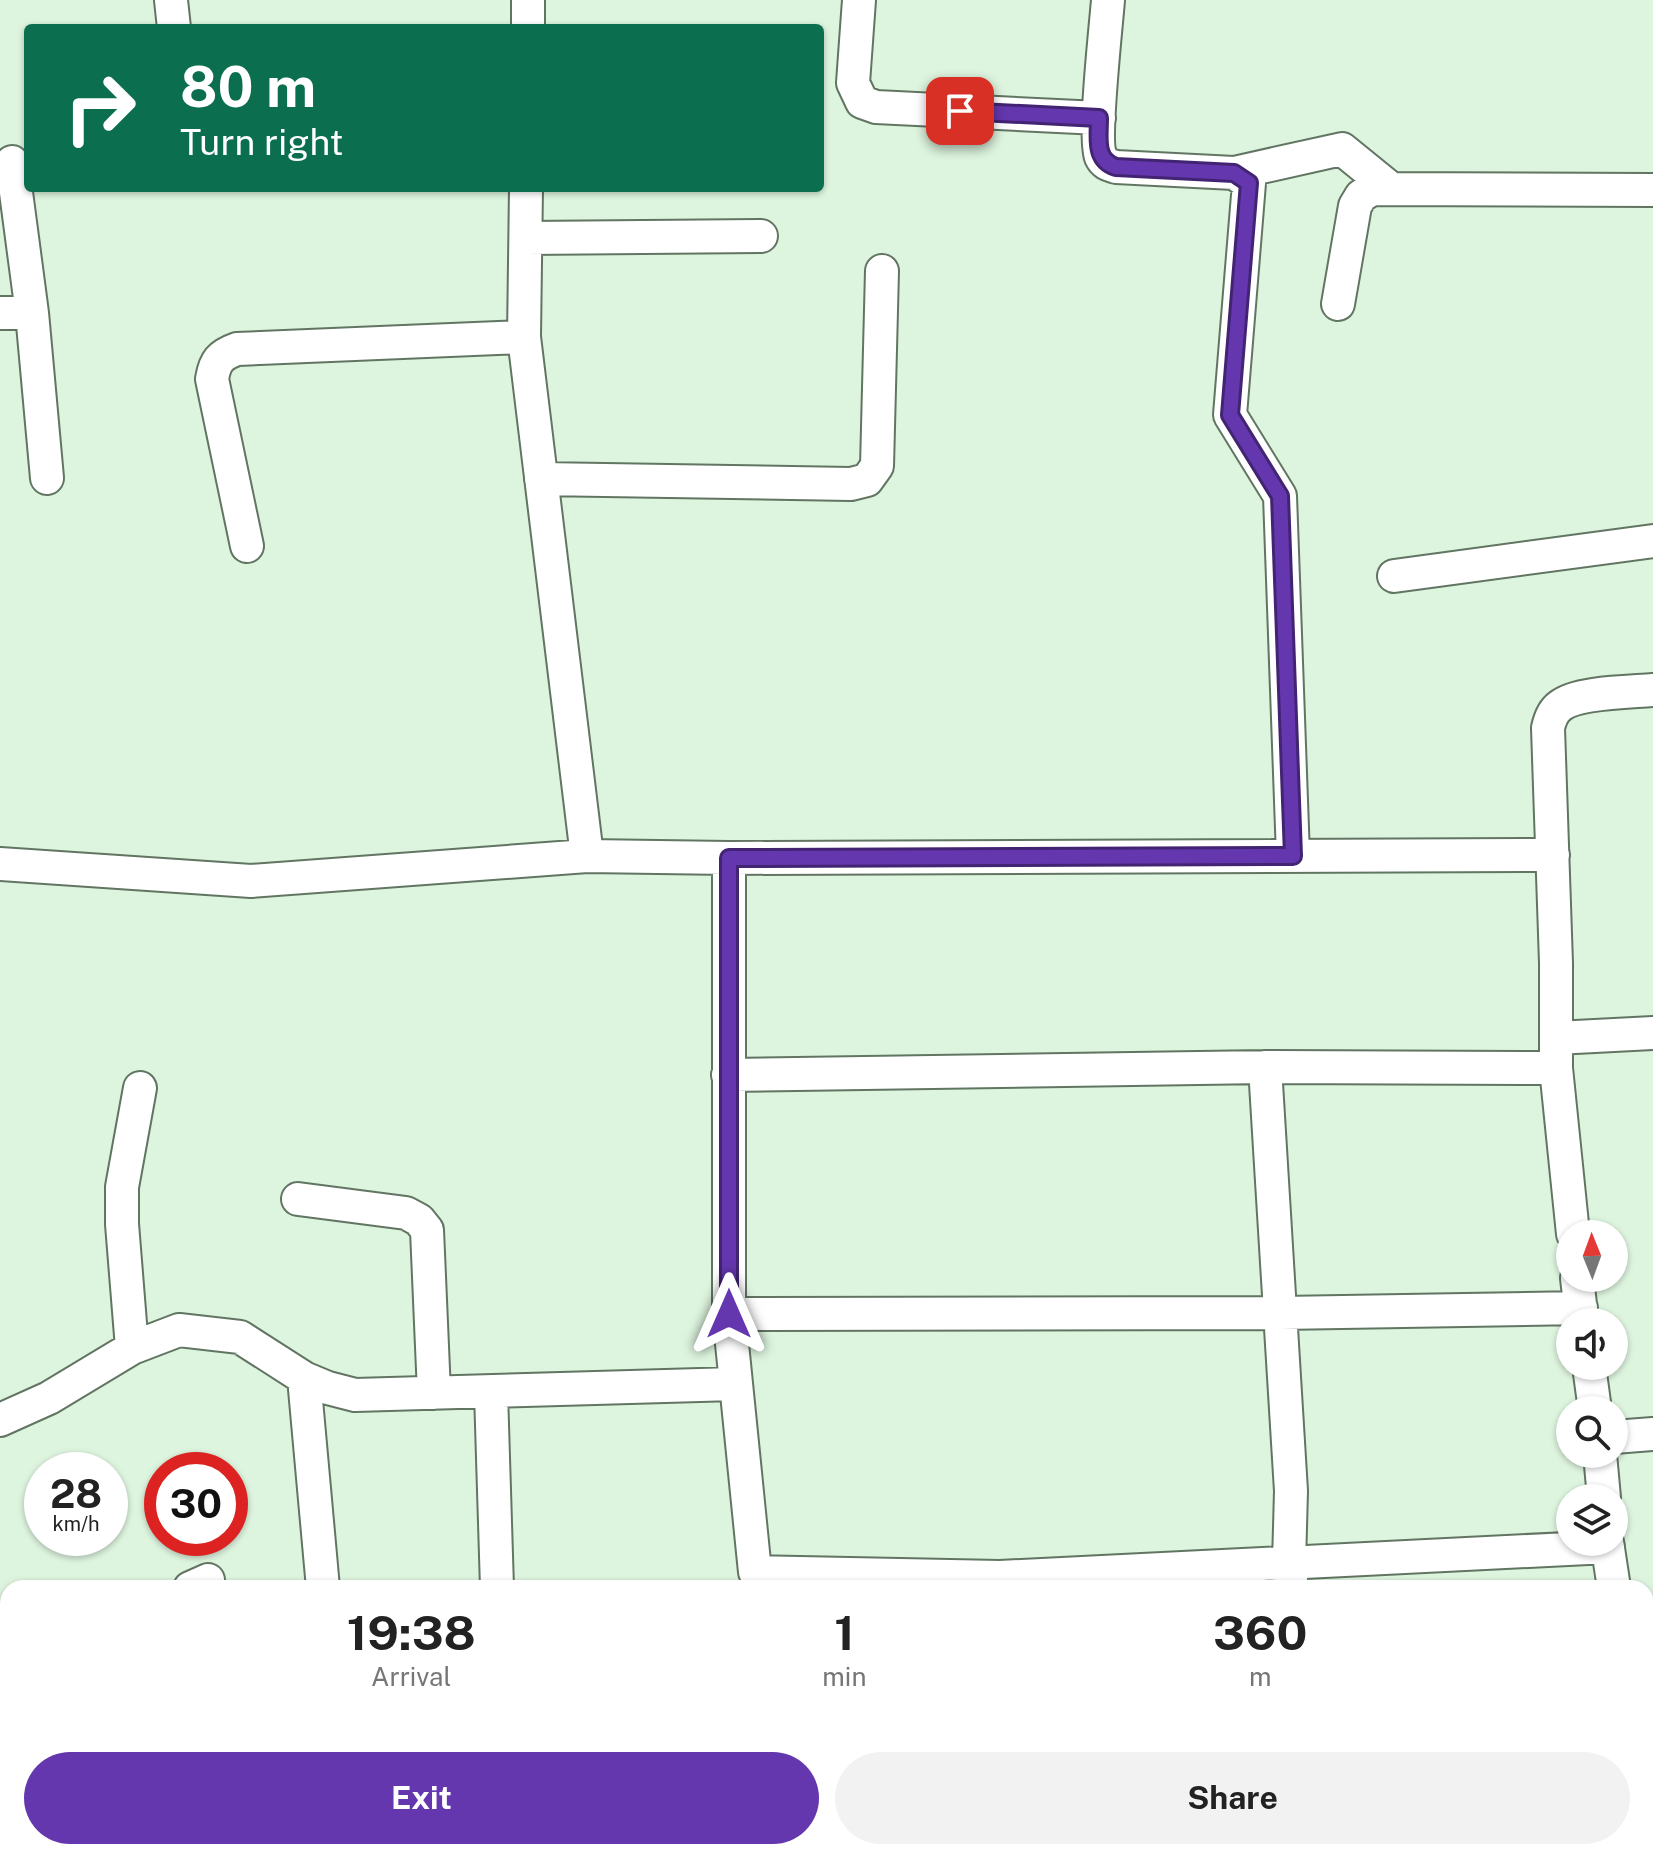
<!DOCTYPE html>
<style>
:root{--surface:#fff;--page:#f2f2f2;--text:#222;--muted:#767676;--accent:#6537af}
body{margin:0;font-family:"Public Sans",sans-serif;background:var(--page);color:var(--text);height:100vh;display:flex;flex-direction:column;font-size:30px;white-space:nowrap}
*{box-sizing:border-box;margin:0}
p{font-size:26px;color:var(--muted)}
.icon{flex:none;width:44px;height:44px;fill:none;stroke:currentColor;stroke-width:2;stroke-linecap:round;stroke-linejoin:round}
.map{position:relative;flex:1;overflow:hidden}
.details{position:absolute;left:0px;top:1580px;width:1654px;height:280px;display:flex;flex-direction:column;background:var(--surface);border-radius:24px 24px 0 0;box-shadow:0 2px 6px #0004}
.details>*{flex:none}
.banner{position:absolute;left:24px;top:24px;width:800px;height:168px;border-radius:8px;box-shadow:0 2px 6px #0004;background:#0b6e4f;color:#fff;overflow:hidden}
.needle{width:52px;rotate:359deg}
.tools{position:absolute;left:1556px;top:1220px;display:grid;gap:16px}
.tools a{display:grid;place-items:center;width:72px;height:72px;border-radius:50%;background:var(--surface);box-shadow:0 2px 6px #0004;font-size:40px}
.speed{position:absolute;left:24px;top:1452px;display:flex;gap:16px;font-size:40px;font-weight:700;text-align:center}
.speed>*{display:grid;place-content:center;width:104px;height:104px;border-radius:50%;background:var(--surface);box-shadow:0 2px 6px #0004;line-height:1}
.speed small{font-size:20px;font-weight:400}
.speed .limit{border:12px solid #d22;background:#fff;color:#111}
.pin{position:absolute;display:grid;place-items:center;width:68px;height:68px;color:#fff;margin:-34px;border-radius:16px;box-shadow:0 4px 12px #0006}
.me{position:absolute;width:88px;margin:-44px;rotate:0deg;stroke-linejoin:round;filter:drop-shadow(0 0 6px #0008)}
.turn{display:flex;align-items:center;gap:28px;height:168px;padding:0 24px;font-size:36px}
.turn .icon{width:104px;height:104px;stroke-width:2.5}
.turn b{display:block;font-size:56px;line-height:68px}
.eta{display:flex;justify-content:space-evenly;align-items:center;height:136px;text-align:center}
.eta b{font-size:48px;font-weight:700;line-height:56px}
.primary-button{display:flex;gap:16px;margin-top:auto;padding:16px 24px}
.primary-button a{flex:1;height:92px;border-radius:48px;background:var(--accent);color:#fff;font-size:32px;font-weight:700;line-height:92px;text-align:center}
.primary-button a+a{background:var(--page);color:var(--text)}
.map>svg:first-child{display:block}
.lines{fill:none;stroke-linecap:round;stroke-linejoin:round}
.minor-casing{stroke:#617562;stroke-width:36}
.minor{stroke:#fff;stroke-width:32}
.route-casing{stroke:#422472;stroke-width:20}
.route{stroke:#6537af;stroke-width:14}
</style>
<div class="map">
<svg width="1653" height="1860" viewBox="0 0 1653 1860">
<rect width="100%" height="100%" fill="#ddf4de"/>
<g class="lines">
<g class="minor-casing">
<path id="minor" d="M 171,0 L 174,28
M 528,0 L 528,28
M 859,0 L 853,83 L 862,102 L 876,107 L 1099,118
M 1108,0 C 1106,26 1093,141 1101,157 C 1104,164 1110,165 1116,167 L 1234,173 L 1249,183 L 1230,415 L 1280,496 L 1293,856
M 12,162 L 32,313 L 47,478
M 1234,173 L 1342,149 L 1390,188
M 526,188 L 524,337 L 587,856
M 526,238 L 761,236
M 1338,304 L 1355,206 L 1361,196 L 1372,189 L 1653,190
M 0,313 L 32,313
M 541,479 L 851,484 L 867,480 L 877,466 L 882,271
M 247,546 L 212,379 C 215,361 220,355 237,349 L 524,337
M 1394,576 L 1653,541
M 729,858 L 729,1314 L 755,1572 L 1000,1577 L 999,1588
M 0,864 L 251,881 L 587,856 L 729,858 L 1553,855
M 1556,1038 L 1653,1033
M 1265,1067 L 1291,1491 L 1289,1563 L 1292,1588
M 728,1075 L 1265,1067 L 1556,1068
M 298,1199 L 406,1213 L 419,1220 L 427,1230 L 434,1393
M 1573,1234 L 1556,1068 L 1556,963 L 1548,728 C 1550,719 1553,711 1560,706 C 1577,692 1630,692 1653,690
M 1577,1278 L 1582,1322
M 729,1314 L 1281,1313 L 1581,1308
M 132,1348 L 122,1224 L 122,1187 L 140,1088
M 1589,1366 L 1595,1410
M 304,1378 L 323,1588
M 491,1392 L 497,1588
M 0,1420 L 49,1398 L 132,1348 L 179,1330 L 240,1337 L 304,1378 L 328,1388 L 355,1395 L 735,1384
M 1614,1437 L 1653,1434
M 1600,1454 L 1604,1498
M 1607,1542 L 1614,1588
M 1000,1577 L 1608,1547
M 190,1588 L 208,1580
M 1646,1653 L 1653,1653
M 0,1688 L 8,1684
M 1327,1852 L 1327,1860
M 1638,1852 L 1638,1860
M 762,1860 L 762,1852
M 982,1860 L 982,1852"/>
</g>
<use href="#minor" class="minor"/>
</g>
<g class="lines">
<g class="route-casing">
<path id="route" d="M 729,1314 L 729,858 L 1293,856 L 1280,496 L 1230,415 L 1249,183 L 1234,173 L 1116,167 C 1094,160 1099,138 1099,118 L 960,111"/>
</g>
<use href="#route" class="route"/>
</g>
</svg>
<div class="tools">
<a><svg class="needle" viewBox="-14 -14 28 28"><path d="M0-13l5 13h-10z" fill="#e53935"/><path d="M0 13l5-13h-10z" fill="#767676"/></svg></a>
<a><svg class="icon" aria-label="sound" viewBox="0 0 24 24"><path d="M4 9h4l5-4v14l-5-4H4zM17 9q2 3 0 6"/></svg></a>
<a><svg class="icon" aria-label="search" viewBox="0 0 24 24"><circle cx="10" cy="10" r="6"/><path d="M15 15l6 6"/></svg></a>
<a><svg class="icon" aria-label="layers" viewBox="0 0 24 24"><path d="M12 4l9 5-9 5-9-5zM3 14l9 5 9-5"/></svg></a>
</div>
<div class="speed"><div>28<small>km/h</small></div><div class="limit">30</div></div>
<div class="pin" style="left:960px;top:111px;background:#d93025"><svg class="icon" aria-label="arrive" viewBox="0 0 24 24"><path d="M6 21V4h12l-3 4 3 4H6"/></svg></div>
<svg class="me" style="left:729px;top:1314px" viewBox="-20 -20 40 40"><path d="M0-17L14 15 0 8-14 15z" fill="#6537af" stroke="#fff" stroke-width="4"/></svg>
<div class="banner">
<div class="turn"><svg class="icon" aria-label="right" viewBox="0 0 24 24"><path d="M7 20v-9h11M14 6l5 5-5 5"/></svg><div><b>80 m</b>Turn right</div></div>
</div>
<section class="details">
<div class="eta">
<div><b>19:38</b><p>Arrival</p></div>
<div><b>1</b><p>min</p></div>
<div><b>360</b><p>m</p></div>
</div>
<div class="primary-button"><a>Exit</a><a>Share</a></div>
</section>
</div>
